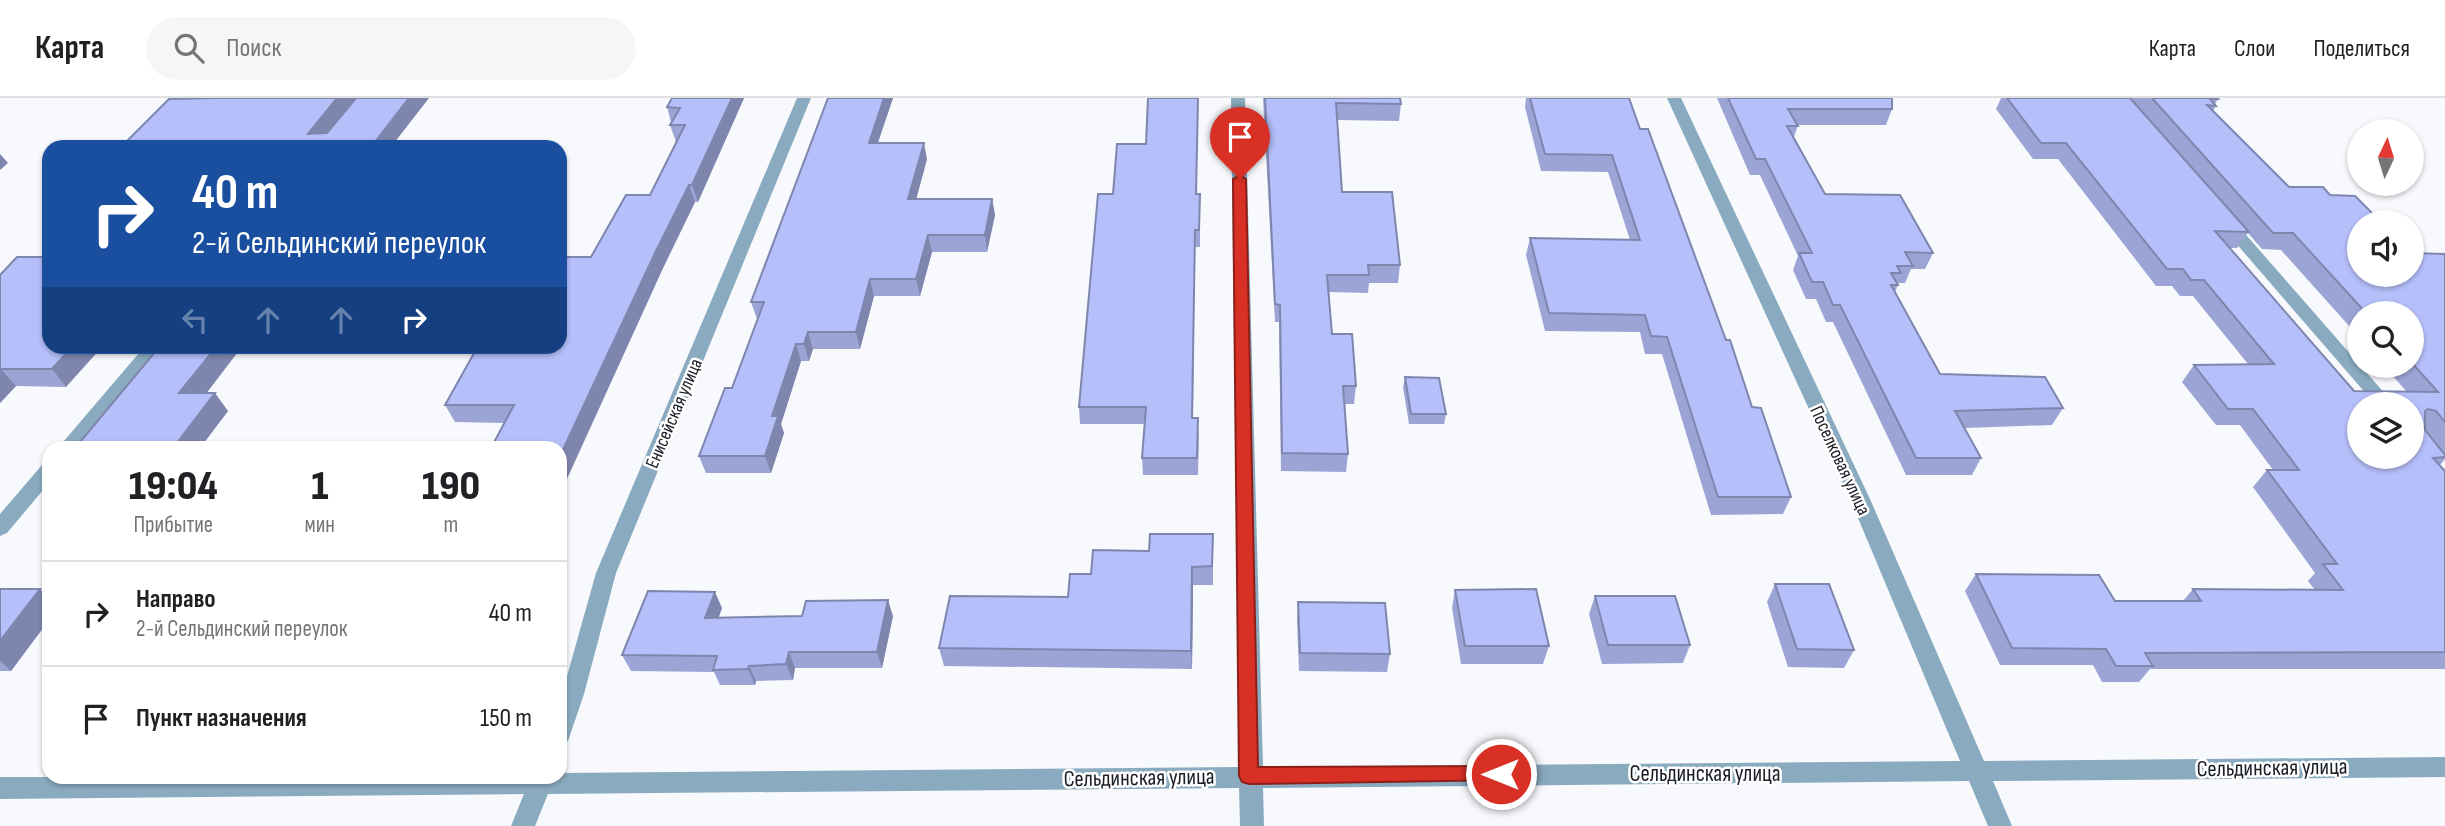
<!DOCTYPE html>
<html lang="ru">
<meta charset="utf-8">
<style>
:root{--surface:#fff;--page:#f6f6f6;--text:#202124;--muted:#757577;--line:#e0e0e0}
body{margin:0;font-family:"Sofia Sans Condensed",sans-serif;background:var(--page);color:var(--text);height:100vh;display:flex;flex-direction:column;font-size:26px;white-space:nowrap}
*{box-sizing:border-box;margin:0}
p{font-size:23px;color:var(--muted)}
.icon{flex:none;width:38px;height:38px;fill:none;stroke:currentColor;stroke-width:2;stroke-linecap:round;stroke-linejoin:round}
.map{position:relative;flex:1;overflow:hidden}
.panel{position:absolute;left:42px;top:343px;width:525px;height:343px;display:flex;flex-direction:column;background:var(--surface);border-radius:21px;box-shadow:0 2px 5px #0004}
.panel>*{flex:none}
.guide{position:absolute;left:42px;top:42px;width:525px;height:214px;border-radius:21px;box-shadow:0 2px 5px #0004;background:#1a4fa0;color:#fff;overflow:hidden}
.needle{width:46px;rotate:4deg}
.controls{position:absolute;left:2347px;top:21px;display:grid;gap:14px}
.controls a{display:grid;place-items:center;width:77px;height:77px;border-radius:50%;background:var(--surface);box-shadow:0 2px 5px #0004;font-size:35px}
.pin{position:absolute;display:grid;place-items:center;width:60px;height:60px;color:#fff;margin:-72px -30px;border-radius:50% 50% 50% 0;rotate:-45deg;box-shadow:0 0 7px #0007}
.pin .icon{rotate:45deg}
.me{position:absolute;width:77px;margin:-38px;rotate:270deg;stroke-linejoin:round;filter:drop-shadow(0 0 5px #0008)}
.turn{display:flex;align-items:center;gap:24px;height:147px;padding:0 35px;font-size:32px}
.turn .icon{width:91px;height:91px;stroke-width:2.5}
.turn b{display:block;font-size:49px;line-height:60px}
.lanes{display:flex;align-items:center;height:66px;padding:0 35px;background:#0003;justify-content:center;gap:35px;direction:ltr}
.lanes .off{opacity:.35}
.eta{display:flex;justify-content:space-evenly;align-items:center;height:119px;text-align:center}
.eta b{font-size:42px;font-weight:800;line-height:49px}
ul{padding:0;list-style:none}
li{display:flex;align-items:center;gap:21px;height:105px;padding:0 35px;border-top:2px solid var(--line)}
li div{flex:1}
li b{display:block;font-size:26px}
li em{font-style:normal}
header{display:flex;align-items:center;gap:42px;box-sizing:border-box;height:98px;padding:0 35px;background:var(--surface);border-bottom:2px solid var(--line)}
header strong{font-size:33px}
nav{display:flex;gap:38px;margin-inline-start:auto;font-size:24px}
.search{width:490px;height:63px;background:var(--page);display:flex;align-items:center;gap:18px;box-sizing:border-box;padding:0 24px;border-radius:38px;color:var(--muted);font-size:26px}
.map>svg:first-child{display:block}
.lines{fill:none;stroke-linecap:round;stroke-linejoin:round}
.minor{fill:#8aabbf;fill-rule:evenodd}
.wall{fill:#9ca4d6;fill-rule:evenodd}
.shaded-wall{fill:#7f86ae}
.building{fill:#b5bff9;stroke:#7f86ae;stroke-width:2;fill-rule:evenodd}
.route{fill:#d93025;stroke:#8d1f18;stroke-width:2}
.labels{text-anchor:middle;stroke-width:5;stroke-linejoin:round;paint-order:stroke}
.street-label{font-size:19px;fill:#1a1e25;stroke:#fff}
.near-street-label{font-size:23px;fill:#1a1e25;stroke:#fff}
</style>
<header>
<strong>Карта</strong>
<div class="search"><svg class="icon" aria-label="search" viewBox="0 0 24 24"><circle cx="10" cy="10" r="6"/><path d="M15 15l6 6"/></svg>Поиск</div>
<nav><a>Карта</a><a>Слои</a><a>Поделиться</a></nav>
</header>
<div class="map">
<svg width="2445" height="728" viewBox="0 0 2445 728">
<rect width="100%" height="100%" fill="#f7f9fd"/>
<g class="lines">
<path class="minor" d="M 797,0 L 811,0 L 616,475 L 584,596 L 568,643 L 560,646 L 560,603 L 596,475 Z
M 1231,0 L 1245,0 L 1263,669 L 1960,663 L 1850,401 L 1667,0 L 1681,0 L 1870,401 L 1984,663 L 2445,659 L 2445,679 L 1993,683 L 2012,728 L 1988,728 L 1969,683 L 1263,690 L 1264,728 L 1240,728 L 1239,690 L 548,696 L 535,728 L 511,728 L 524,696 L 0,701 L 0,679 L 560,679 L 560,675 L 1239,669 Z
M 2227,120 L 2233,122 L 2394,306 L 2375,306 L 2221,128 L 2221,122 Z
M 145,248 L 163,248 L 79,350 L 58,350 Z
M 49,365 L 49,385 L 7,435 L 0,438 L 0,416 L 42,367 Z"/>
</g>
<path class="wall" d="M 672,0 L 744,0 L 698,104 L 695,104 L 663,170 L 565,385 L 560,385 L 560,350 L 505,325 L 455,324 L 445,307 L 591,159 L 650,97 L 676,44 L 670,27 L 671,24 L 667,9 Z
M 828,0 L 893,0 L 878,45 L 927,61 L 916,101 L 992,101 L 995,117 L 987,154 L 932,154 L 920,198 L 874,198 L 860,251 L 813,251 L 809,263 L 801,263 L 781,326 L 784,335 L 771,375 L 706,375 L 699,358 L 732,290 L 757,221 L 751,204 Z
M 1263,0 L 1400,0 L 1401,6 L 1399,23 L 1337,22 L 1342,94 L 1400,167 L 1398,185 L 1369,185 L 1368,195 L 1329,194 L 1332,236 L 1356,288 L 1354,306 L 1345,306 L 1348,356 L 1346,374 L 1281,373 L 1279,224 L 1275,224 Z
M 1526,0 L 1629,0 L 1640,31 L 1726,242 L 1752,309 L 1791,399 L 1783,416 L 1711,417 L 1662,256 L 1645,256 L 1640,234 L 1545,233 L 1526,157 L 1530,140 L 1630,142 L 1608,74 L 1541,73 L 1525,9 Z
M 1717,0 L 1892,0 L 1892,11 L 1886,27 L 1798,27 L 1794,39 L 1825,96 L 1933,155 L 1925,171 L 1911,171 L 1905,185 L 1897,185 L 1898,187 L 1895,194 L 1940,276 L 2063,310 L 2052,327 L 1965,330 L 1981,360 L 1972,377 L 1906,377 L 1833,224 L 1826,224 L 1816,201 L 1806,201 L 1793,172 L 1798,158 L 1760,77 L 1750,77 Z
M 2001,0 L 2217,0 L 2218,1 L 2215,6 L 2216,8 L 2213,13 L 2359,177 L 2445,156 L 2445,361 L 2440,367 L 2445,373 L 2445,571 L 2150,571 L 2139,584 L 2102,584 L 2093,567 L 2000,567 L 1965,493 L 1976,476 L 2115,503 L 2183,503 L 2193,491 L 2315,492 L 2308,483 L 2315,475 L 2253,389 L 2267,372 L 2273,372 L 2240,327 L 2216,327 L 2182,284 L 2194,267 L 2248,266 L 2193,198 L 2180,198 L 2172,188 L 2156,188 L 2058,61 L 2033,61 L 1996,11 ZM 2248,135 L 2262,151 L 2281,152 L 2359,239 L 2359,215 L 2412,215 L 2412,268 L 2384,268 L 2407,294 L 2354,293 L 2230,150 L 2237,150 Z
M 1197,96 L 1200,96 L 1200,149 L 1195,149 L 1193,320 L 1199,337 L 1198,377 L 1143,377 L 1142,360 L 1145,326 L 1080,326 L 1079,309 Z
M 0,177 L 66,289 L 16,288 L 0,305 Z
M 160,248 L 283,248 L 278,255 L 237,255 L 206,295 L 228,313 L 200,350 L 75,350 Z
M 1405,279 L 1446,316 L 1444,326 L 1409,326 L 1403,289 Z
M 1213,436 L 1213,487 L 1193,487 L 1192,571 L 944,568 L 939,550 L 1068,499 L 1091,476 L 1149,453 Z
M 1775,486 L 1854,552 L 1844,570 L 1788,569 L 1767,504 Z
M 0,491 L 49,500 L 49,522 L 11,573 L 0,573 Z
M 1455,492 L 1549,548 L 1543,566 L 1461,566 L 1452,510 Z
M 1595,498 L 1690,547 L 1683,565 L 1602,566 L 1589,516 Z
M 1298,504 L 1390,556 L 1387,574 L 1299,573 L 1297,523 Z
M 722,510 L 718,519 L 893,518 L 882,570 L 795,570 L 793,582 L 756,583 L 755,587 L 720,587 L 714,574 L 631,573 L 622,557 Z"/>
<path class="shaded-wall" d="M 337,0 L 357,0 L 319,49 L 308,36 Z
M 409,0 L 429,0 L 391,49 L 371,49 Z
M 732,0 L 744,0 L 698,104 L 692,87 Z
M 884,0 L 893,0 L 872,61 L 869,45 Z
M 924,45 L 927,61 L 912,117 L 908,101 Z
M 0,56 L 8,65 L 0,72 Z
M 689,87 L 695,104 L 663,170 L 565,385 L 560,375 L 560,358 L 656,153 Z
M 992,101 L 995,117 L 987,154 L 985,137 Z
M 928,137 L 932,154 L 920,198 L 916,181 Z
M 870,181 L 874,198 L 860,251 L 856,234 Z
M 808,234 L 813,251 L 809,263 L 804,246 Z
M 796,246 L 801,263 L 781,326 L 784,335 L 771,375 L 765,358 L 772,318 Z
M 73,248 L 103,248 L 66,289 L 52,271 Z
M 217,248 L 233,248 L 237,255 L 193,313 L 179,295 Z
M 273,248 L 283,248 L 278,255 Z
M 0,271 L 1,271 L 16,288 L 0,305 Z
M 215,295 L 228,313 L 200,350 L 173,350 Z
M 1192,469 L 1193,487 L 1192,571 L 1191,553 Z
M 40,491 L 49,500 L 49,522 L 11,573 L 0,563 L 0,543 Z
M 715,494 L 722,510 L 713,536 L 705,520 Z
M 888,502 L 893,518 L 882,570 L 877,554 Z
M 789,554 L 795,570 L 793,582 L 786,566 Z
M 749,568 L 756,583 L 755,587 L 748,571 Z"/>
<path class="building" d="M 216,0 L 337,0 L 308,36 L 327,35 L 356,0 L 409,0 L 371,49 L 121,49 L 169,1 Z
M 672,0 L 732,0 L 692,87 L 689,87 L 656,153 L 560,358 L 560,350 L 491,350 L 514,307 L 445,307 L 478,248 L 560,248 L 560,159 L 591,159 L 626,97 L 650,97 L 685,27 L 670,27 L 680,10 L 667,9 Z
M 828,0 L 884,0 L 869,45 L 924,45 L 908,101 L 992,101 L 985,137 L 928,137 L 916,181 L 870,181 L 856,234 L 808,234 L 804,246 L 796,246 L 772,318 L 778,318 L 765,358 L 699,358 L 725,290 L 732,290 L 764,204 L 751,204 Z
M 1148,0 L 1198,0 L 1196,96 L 1200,96 L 1199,132 L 1195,132 L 1192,320 L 1198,320 L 1197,360 L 1142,360 L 1146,309 L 1079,309 L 1098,96 L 1113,96 L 1117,46 L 1146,46 Z
M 1265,0 L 1400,0 L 1401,6 L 1336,5 L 1342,94 L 1392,94 L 1400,167 L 1368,167 L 1369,177 L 1327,177 L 1332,236 L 1352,236 L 1356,288 L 1343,288 L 1348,356 L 1282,355 L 1280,207 L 1275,206 Z
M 1530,0 L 1629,0 L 1640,31 L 1648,31 L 1726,242 L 1730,242 L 1752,309 L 1761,310 L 1791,399 L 1718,399 L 1667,239 L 1651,238 L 1645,217 L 1549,215 L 1530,140 L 1640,142 L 1612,57 L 1545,56 Z
M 1728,0 L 1892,0 L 1892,11 L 1788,11 L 1798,28 L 1787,28 L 1825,96 L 1900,97 L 1933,155 L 1905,154 L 1913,168 L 1897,168 L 1901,175 L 1891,175 L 1898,187 L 1891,187 L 1940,276 L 2045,279 L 2063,310 L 1955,313 L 1981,360 L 1916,360 L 1840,207 L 1833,207 L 1823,184 L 1812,184 L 1799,155 L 1812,155 L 1765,61 L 1756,61 Z
M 2007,0 L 2130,0 L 2249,134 L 2215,133 L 2354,293 L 2438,294 L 2412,265 L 2412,215 L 2366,215 L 2293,135 L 2273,135 L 2152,0 L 2217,0 L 2218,1 L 2210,1 L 2216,8 L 2207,7 L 2289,89 L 2323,89 L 2330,97 L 2355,98 L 2381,124 L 2359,124 L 2359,177 L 2412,177 L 2412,155 L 2445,156 L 2445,324 L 2436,313 L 2428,311 L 2425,313 L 2425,332 L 2445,357 L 2445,359 L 2433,360 L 2445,373 L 2445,554 L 2145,555 L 2153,568 L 2116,568 L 2106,551 L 2012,550 L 1976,476 L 2099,477 L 2115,503 L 2201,503 L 2193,491 L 2343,492 L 2323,466 L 2337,466 L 2267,372 L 2299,372 L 2253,311 L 2228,311 L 2194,267 L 2274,266 L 2204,182 L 2191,182 L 2183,171 L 2167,171 L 2066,45 L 2041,45 ZM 2359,306 L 2412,306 L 2412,359 L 2359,359 Z
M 17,159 L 49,159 L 49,248 L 73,248 L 52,271 L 0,271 L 0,177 Z
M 160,248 L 217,248 L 179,295 L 215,295 L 173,350 L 75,350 Z
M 1405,279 L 1439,280 L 1446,316 L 1411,316 Z
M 1150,436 L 1213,436 L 1212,468 L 1192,469 L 1191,553 L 939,550 L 950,498 L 1068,499 L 1070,476 L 1091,476 L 1093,452 L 1149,453 Z
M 1775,486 L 1829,486 L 1854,552 L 1797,551 Z
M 0,491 L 40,491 L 0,543 Z
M 1536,491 L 1549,548 L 1465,548 L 1455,492 Z
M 648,493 L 715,494 L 705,520 L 802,518 L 806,503 L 888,502 L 877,554 L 789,554 L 786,566 L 749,568 L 748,571 L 713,572 L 717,558 L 622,557 Z
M 1595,498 L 1675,498 L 1690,547 L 1608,547 Z
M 1298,504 L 1385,505 L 1390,556 L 1300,555 Z"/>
<path class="route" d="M 1240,77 L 1246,81 L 1258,669 L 1501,668 L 1508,670 L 1511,676 L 1508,682 L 1249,686 L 1242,684 L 1239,678 L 1233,81 Z"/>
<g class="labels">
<g class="street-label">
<text transform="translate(673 315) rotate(-67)" y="7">Енисейская улица</text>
<text transform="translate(1841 362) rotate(65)" y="7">Поселковая улица</text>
</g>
<g class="near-street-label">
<text transform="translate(2272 669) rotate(-1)" y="8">Сельдинская улица</text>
<text x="1705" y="683">Сельдинская улица</text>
<text transform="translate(1139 679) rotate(-1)" y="8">Сельдинская улица</text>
</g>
</g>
</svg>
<div class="controls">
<a><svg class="needle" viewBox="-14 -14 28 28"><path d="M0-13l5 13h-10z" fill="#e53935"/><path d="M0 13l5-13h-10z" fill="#757577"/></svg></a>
<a><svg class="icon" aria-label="sound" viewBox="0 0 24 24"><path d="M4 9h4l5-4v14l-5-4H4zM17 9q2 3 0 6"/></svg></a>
<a><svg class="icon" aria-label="search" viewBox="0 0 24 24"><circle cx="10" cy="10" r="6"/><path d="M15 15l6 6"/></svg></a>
<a><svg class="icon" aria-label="layers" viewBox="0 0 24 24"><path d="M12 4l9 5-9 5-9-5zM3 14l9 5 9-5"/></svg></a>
</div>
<div class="pin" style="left:1240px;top:81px;background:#d93025"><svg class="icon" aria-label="arrive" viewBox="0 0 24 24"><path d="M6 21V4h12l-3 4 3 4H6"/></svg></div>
<svg class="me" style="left:1501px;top:676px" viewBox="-20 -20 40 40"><circle r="17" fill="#d93025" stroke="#fff" stroke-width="3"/><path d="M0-11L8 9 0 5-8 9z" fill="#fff"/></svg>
<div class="guide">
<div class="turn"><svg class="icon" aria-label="right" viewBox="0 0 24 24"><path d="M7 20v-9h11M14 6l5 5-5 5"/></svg><div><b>40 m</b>2-й Сельдинский переулок</div></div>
<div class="lanes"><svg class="icon off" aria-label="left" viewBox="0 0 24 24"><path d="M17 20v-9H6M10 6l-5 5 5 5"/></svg><svg class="icon off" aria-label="ahead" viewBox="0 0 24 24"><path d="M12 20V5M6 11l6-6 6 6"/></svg><svg class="icon off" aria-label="ahead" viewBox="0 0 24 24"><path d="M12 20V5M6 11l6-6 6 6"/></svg><svg class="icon" aria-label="right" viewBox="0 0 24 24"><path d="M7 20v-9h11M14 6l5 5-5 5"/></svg></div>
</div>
<section class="panel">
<div class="eta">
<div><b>19:04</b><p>Прибытие</p></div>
<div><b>1</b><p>мин</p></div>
<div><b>190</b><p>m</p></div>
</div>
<ul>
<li><svg class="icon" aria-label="right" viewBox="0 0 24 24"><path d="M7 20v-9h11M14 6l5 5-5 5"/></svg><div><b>Направо</b><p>2-й Сельдинский переулок</p></div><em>40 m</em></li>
<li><svg class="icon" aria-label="arrive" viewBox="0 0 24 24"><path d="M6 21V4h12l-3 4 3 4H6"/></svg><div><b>Пункт назначения</b></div><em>150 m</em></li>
</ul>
</section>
</div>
